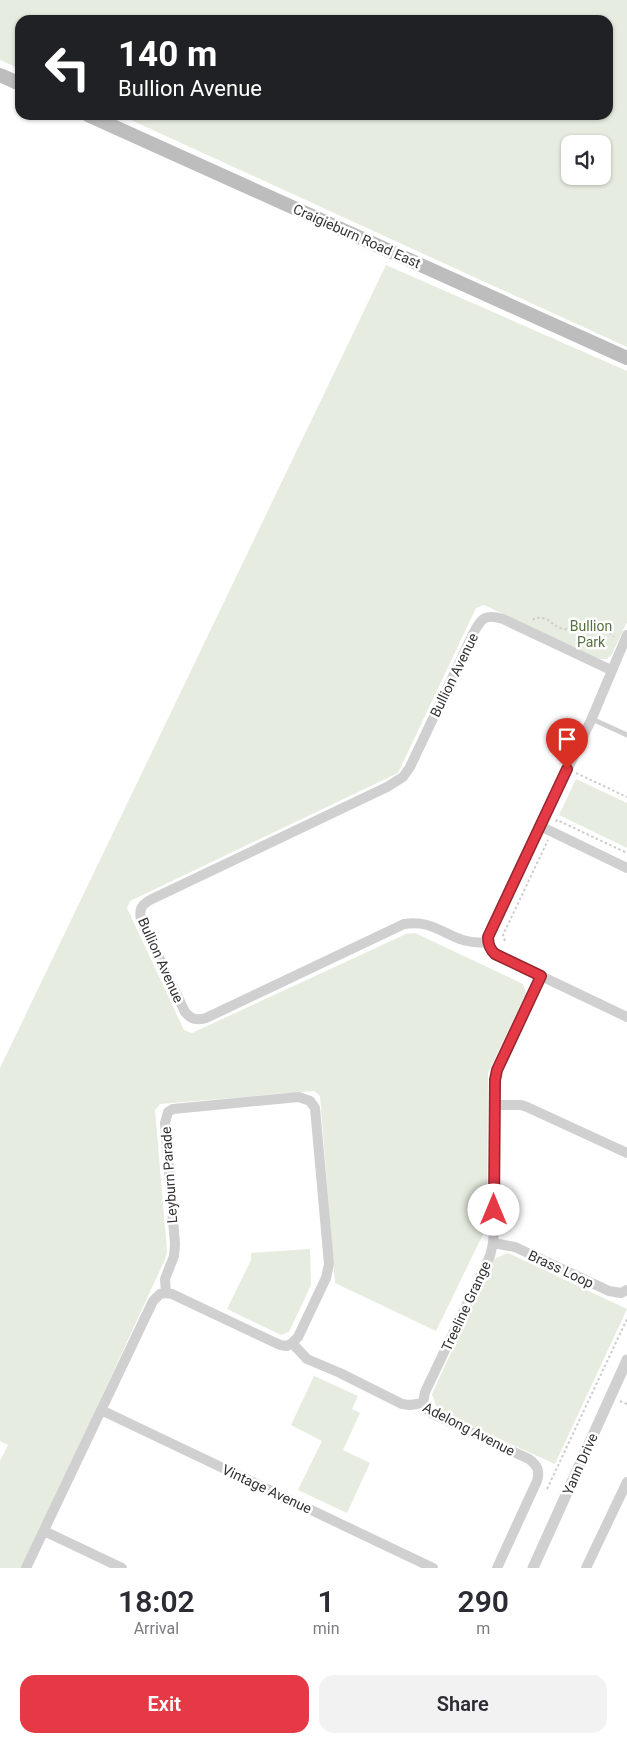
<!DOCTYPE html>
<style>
:root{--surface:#fff;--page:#f2f2f3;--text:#2b2b33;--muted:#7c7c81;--accent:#e63946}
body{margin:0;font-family:Roboto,sans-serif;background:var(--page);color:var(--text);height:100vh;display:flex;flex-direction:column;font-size:19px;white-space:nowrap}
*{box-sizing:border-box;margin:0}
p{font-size:16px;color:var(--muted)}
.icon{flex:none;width:28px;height:28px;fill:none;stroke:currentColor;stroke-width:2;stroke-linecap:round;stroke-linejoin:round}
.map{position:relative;height:1568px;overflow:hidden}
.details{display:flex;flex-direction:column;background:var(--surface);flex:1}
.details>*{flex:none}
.banner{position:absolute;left:15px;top:15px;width:598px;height:105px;border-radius:15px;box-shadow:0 1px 4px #0004;background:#202124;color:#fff;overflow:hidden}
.fabs{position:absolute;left:561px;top:135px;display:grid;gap:10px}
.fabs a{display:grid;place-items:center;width:50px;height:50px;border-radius:10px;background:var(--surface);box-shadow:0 1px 4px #0004;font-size:25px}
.pin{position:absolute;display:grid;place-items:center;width:42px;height:42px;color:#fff;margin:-51px -21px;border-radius:50% 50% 50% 0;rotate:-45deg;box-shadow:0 0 5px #0007}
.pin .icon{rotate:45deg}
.me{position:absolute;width:55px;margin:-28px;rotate:0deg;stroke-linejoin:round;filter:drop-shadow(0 0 4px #0008)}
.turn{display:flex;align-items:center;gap:18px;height:105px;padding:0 20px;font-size:22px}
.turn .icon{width:65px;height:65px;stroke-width:2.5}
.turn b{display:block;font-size:35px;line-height:42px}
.eta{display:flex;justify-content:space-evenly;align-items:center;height:85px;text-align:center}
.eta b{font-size:30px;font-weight:600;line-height:35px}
.button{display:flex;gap:10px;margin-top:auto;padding:10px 20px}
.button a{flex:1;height:58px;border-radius:15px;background:var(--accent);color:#fff;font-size:20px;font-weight:600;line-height:58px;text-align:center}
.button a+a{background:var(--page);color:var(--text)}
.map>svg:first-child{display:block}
.green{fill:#e6ecdf;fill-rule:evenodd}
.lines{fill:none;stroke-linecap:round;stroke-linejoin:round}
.path{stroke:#cdcdcd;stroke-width:2;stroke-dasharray:2.5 2.5;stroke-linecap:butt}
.service{stroke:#d0d0d0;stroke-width:5}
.minor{stroke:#d0d0d0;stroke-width:10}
.tertiary{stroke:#d0d0d0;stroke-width:11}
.secondary{stroke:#bdbdbd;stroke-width:14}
.route-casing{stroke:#96252e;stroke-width:12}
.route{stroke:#e63946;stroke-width:9}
.labels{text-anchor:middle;stroke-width:5;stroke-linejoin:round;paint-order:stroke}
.street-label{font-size:14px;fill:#333;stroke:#fff}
.park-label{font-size:14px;fill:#56703f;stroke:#fff}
</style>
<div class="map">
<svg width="627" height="1568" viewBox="0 0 627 1568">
<rect width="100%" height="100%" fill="#fff"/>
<path class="green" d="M 0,0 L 627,0 L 627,347 L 120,115 L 608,115 L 608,20 L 20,20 L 20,69 L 0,60 ZM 570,144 L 602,144 L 602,176 L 570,176 Z
M 386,265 L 627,371 L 627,622 L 612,654 L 607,659 L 598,659 L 484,605 L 476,608 L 398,773 L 130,901 L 127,908 L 184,1030 L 192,1033 L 406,934 L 415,933 L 523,984 L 526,993 L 488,1073 L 487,1226 L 436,1331 L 335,1283 L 320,1096 L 314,1091 L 160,1104 L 155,1110 L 167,1251 L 166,1257 L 23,1568 L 0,1568 L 0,1461 L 8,1445 L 0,1441 L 0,1068 Z
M 576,779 L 627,803 L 627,848 L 559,815 Z
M 310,1249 L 311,1285 L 289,1332 L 281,1335 L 227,1309 L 251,1260 L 251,1253 Z
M 508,1253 L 627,1309 L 555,1464 L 438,1411 L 432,1394 L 494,1259 Z
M 314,1376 L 358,1396 L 352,1409 L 360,1413 L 343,1450 L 370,1463 L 347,1513 L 298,1490 L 322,1441 L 291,1425 Z"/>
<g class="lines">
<path class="path" d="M 533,620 L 535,618 C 551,616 551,627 564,629 C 577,632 586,622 599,623 L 614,637
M 576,773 L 627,797
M 556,822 L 557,820 L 627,853
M 505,941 L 503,935 L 548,840
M 620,1401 L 627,1404
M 547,1489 L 627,1319"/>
<path class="service" d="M 592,719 L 627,735"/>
<path class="minor" d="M 611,670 L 503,619 C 486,614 482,617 474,632 L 410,767 L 403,777 L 387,787 L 150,900 C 141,905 139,910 141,920 L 185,1012 C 191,1019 196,1021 206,1018 L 404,924 C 428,920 439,931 460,939 C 469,943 479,942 488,943 L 491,949 L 495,954 L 627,1017
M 540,826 L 627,868
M 488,943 L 491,929 L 592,718 L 627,635
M 495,1105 L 521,1105 L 527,1107 L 627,1153
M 493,1243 L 515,1247 L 609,1291 L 621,1293 L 627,1290
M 166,1293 L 172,1294 L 280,1345 L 287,1346 L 292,1343 L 307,1359 L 340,1373 L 402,1404 L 410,1405 L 423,1403
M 423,1403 L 425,1392 L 490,1256 L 493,1243 L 494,1228 L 495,1080 L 497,1070 L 541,976
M 423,1403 L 428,1410 L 433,1414 L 529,1459 C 538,1466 540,1471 537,1481 L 497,1568
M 101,1410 L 433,1568
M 44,1531 L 122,1568
M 26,1568 L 153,1301 L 160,1294 L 166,1293 L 165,1279 L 174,1256 L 175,1244 L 165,1123 L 168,1112 L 173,1109 L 299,1097 L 310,1101 L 315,1108 L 329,1264 L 326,1278 L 298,1337 L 292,1343
M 586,1568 L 627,1482"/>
<path class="tertiary" d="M 533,1568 L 627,1360"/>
<path class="secondary" d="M 0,75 L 20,84
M 88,115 L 627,358"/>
</g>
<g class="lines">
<g class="route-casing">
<path id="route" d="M 494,1210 L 495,1080 L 497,1070 L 541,976 L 495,954 C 490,949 488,945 488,937 L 567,769"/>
</g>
<use href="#route" class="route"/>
</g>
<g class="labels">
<g class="street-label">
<text transform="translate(357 236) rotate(24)" y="5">Craigieburn Road East</text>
<text transform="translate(454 675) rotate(-64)" y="5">Bullion Avenue</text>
<text transform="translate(161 960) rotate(66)" y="5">Bullion Avenue</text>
<text transform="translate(169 1175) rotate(-94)" y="5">Leyburn Parade</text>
<text transform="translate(561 1269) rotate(25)" y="5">Brass Loop</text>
<text transform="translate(466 1306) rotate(-65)" y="5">Treeline Grange</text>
<text transform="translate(469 1429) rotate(27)" y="5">Adelong Avenue</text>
<text transform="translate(580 1464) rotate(-66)" y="5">Yann Drive</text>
<text transform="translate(267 1489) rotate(25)" y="5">Vintage Avenue</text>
</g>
<g class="park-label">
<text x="591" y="631">Bullion<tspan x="591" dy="16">Park</tspan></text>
</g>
</g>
</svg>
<div class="fabs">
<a><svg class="icon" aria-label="sound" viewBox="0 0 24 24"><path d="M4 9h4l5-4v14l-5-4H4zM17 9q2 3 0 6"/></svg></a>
</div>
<div class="pin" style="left:567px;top:769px;background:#d93025"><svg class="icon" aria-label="arrive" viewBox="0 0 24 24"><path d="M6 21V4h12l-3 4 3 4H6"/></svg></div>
<svg class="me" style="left:494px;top:1210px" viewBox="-20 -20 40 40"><circle r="19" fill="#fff"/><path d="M0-13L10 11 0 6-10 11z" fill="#e63946"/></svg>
<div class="banner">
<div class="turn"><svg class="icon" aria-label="left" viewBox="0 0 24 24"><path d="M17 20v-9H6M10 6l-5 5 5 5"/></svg><div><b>140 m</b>Bullion Avenue</div></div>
</div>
</div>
<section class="details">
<div class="eta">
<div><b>18:02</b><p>Arrival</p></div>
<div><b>1</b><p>min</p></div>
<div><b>290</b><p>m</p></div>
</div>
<div class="button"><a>Exit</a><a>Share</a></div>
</section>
